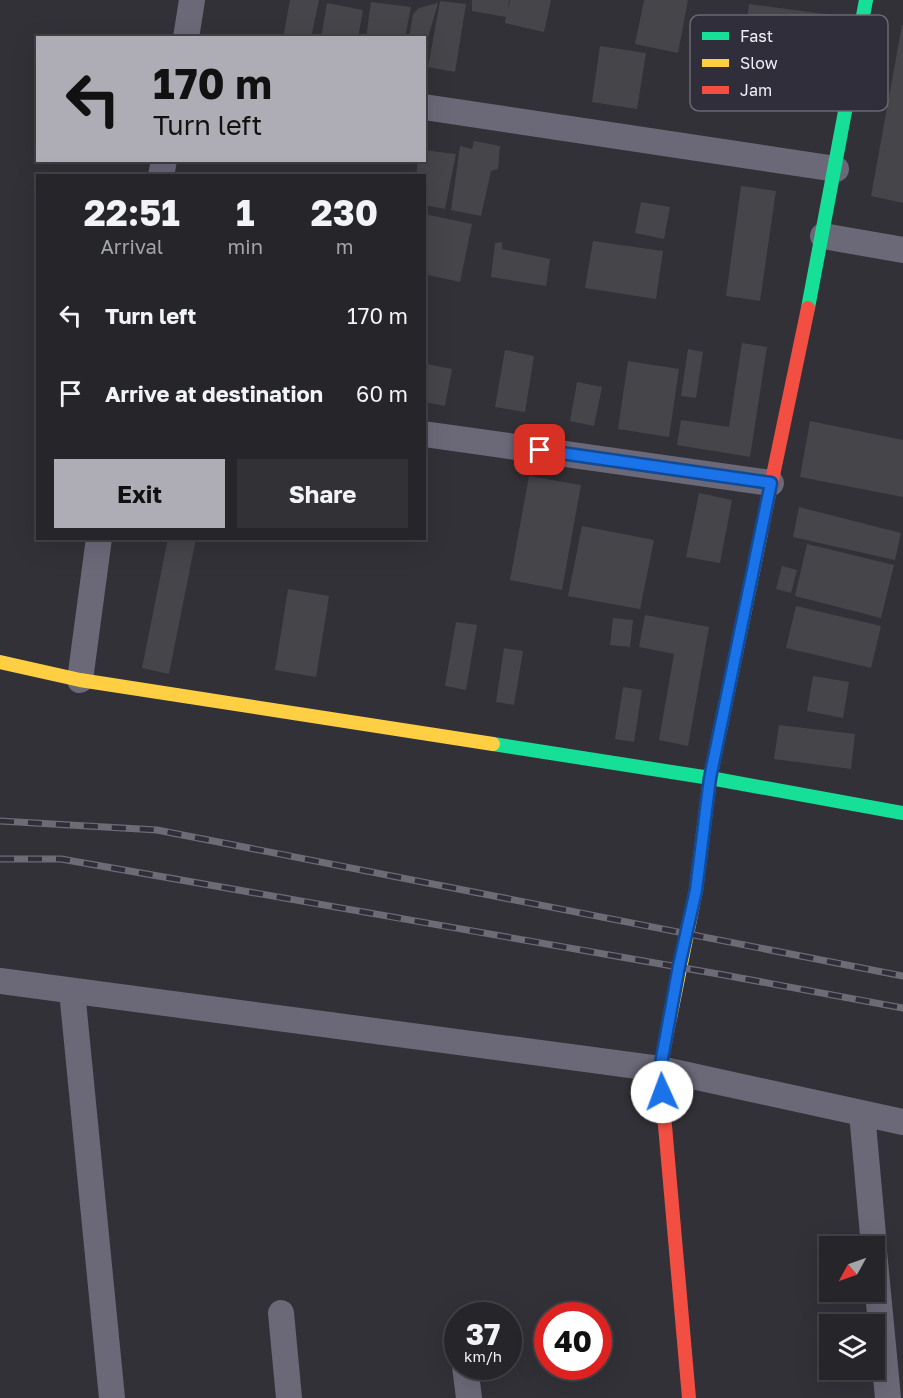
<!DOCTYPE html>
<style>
:root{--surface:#262529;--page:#323135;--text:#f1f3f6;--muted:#a4a5a8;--line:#424246;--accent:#aeacb4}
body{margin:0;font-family:"Golos Text",sans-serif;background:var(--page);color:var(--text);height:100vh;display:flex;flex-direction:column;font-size:22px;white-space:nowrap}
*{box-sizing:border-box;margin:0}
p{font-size:20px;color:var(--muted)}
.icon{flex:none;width:33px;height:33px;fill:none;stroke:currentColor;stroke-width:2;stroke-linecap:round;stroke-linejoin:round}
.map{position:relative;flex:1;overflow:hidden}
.panel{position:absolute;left:36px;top:174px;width:390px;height:366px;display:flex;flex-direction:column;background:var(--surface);border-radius:0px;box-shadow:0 6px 24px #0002,0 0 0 2px var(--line)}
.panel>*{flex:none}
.guide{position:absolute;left:36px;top:36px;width:390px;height:126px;border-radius:0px;box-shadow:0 6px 24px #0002,0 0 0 2px var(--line);background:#aeacb4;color:#111;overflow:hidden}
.needle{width:39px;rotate:230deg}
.tools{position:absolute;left:819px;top:1236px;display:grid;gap:12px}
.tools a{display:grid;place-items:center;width:66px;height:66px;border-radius:0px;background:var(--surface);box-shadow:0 6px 24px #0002,0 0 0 2px var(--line);font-size:30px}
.speed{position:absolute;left:444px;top:1302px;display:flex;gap:12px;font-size:30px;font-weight:700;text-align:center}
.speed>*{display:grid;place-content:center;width:78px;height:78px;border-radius:50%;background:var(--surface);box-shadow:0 6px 24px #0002,0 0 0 2px var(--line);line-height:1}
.speed small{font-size:15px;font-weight:400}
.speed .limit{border:9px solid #d22;background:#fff;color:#111}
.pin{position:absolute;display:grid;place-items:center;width:51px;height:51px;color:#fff;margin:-26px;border-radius:12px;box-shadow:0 3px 9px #0006}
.me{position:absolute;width:66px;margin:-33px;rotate:358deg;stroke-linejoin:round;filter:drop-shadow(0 0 4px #0008)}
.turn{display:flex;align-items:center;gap:21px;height:126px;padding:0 18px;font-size:27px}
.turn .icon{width:78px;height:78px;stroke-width:2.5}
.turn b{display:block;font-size:42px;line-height:51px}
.eta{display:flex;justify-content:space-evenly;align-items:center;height:102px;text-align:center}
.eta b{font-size:36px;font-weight:700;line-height:42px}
.button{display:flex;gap:12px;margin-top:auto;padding:12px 18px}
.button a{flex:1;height:69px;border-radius:0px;background:var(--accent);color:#111;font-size:24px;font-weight:700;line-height:69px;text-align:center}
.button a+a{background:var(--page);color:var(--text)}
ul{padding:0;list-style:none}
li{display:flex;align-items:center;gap:18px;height:78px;padding:0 18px}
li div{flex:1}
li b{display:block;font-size:22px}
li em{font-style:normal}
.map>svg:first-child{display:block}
.building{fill:#45454a}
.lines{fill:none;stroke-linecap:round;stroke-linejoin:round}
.street{stroke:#6b6878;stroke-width:26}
.fast{stroke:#16e098;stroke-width:14}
.slow{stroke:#ffcf43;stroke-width:14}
.jam{stroke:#f24e42;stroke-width:14}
.rail-casing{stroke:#6d6b74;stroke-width:7}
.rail{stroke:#302e3a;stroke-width:4.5;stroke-dasharray:14;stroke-linecap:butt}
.route-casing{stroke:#114b97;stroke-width:15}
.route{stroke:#1a73e8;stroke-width:10}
.key{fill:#302e3a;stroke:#6a6873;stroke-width:1.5}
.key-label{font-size:16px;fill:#f0eff7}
</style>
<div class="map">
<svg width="903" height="1398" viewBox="0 0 903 1398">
<rect width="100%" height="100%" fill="#323137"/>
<path class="building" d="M 290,0 L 319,0 L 311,38 L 283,38 Z
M 472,0 L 509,0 L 508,9 L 510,0 L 551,0 L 544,32 L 505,23 L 506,17 L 472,11 Z
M 644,0 L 688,0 L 678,53 L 635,44 Z
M 440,1 L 466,4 L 455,72 L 428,67 Z
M 371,2 L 411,7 L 405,38 L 366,38 Z
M 327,3 L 363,10 L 358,38 L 321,38 Z
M 438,3 L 425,48 L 424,48 L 424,38 L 409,38 L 413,14 L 419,8 Z
M 749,4 L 832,15 L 827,56 L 744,46 Z
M 902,25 L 903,25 L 903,203 L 871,196 Z
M 600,46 L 646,53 L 637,109 L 592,102 Z
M 474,141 L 500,146 L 498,169 L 491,171 L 481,216 L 451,210 L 460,146 L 472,149 Z
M 424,150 L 456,154 L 445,209 L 424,205 L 424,176 L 416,176 L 418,160 L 424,160 Z
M 741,186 L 776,191 L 760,301 L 726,296 Z
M 641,202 L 670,207 L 664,239 L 635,233 Z
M 424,214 L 472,224 L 460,282 L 424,274 Z
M 593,241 L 663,251 L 656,299 L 585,288 Z
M 502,242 L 502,249 L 550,259 L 546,286 L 491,277 L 495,243 Z
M 742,343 L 767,347 L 750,457 L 677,445 L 681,420 L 729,427 Z
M 688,349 L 703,352 L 696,398 L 681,396 Z
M 505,350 L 534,356 L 525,412 L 495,407 Z
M 628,361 L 679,369 L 669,437 L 618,429 Z
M 426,364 L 452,369 L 445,406 L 424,402 Z
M 577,382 L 602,387 L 594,426 L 570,421 Z
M 810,421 L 903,440 L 903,497 L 800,477 Z
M 529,476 L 581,485 L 562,590 L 510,580 Z
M 699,493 L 732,500 L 720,563 L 686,557 Z
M 799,507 L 901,533 L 895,560 L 793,537 Z
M 582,526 L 654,540 L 640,609 L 568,596 Z
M 168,538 L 196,538 L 169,674 L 142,668 Z
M 807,544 L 894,565 L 881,618 L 795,596 Z
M 782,566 L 797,570 L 791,593 L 776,589 Z
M 288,589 L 329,596 L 316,677 L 275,670 Z
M 796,606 L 881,626 L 871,668 L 786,648 Z
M 645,615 L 709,627 L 688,746 L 659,740 L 674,654 L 639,647 Z
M 613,618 L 633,620 L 630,647 L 610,645 Z
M 456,622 L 477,625 L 466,690 L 445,686 Z
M 504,648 L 523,651 L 514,705 L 496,702 Z
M 813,676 L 849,682 L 843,718 L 807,711 Z
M 623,687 L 642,690 L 634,742 L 615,739 Z
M 779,725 L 855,734 L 851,769 L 774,759 Z"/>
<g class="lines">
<path class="street" d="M 186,38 L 192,0
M 424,107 L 836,169
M 161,176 L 164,160
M 823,236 L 903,250
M 424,434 L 771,483
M 80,680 L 99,538
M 0,981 L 660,1069 L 903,1122
M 72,991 L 112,1398
M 862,1113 L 874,1246
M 874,1251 L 888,1398
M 281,1313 L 289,1398
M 465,1366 L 469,1398"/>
<path class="fast" d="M 808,308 L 866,0
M 493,744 L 710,778 L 903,813"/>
<path class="slow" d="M 0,662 L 80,680 L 493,744
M 670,1018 L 696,890 L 710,778 L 761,533"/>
<path class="jam" d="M 761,533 L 808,308
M 670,1018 L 660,1069 L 689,1398"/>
<g class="rail-casing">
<path id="rail" d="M 0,821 L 157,830 L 903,976
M 0,859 L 61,859 L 724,975 L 903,1008"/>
</g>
<use href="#rail" class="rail"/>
</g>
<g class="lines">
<g class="route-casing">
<path id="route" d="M 540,450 L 771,483 L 710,778 L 696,890 L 679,966 L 660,1069 L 662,1092"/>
</g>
<use href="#route" class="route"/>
</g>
<rect x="690" y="15" width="198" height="96" rx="9" class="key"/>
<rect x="702" y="32" width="27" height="8" fill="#16e098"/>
<rect x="702" y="59" width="27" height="8" fill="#ffcf43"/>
<rect x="702" y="86" width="27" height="8" fill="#f24e42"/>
<g class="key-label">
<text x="740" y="42">Fast</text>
<text x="740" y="69">Slow</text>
<text x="740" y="96">Jam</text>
</g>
</svg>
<div class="tools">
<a><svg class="needle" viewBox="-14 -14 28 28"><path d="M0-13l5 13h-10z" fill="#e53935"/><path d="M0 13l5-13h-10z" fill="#a4a5a8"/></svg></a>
<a><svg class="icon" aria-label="layers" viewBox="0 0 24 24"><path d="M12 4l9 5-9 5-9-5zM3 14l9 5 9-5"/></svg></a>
</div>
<div class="speed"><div>37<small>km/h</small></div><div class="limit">40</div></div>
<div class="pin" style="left:540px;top:450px;background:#d93025"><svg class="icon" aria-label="arrive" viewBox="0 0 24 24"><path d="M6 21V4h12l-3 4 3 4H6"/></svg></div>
<svg class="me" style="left:662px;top:1092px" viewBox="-20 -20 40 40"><circle r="19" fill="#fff"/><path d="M0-13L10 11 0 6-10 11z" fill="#1a73e8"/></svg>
<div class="guide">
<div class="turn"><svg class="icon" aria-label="left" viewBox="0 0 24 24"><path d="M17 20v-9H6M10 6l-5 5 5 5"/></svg><div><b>170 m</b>Turn left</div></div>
</div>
<section class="panel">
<div class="eta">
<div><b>22:51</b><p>Arrival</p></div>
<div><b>1</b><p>min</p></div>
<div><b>230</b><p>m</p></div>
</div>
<ul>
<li><svg class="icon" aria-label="left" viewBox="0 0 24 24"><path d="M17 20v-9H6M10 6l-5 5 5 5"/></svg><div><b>Turn left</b></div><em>170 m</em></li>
<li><svg class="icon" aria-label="arrive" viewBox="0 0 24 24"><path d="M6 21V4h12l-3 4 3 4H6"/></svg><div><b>Arrive at destination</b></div><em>60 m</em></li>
</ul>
<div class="button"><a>Exit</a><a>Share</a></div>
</section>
</div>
